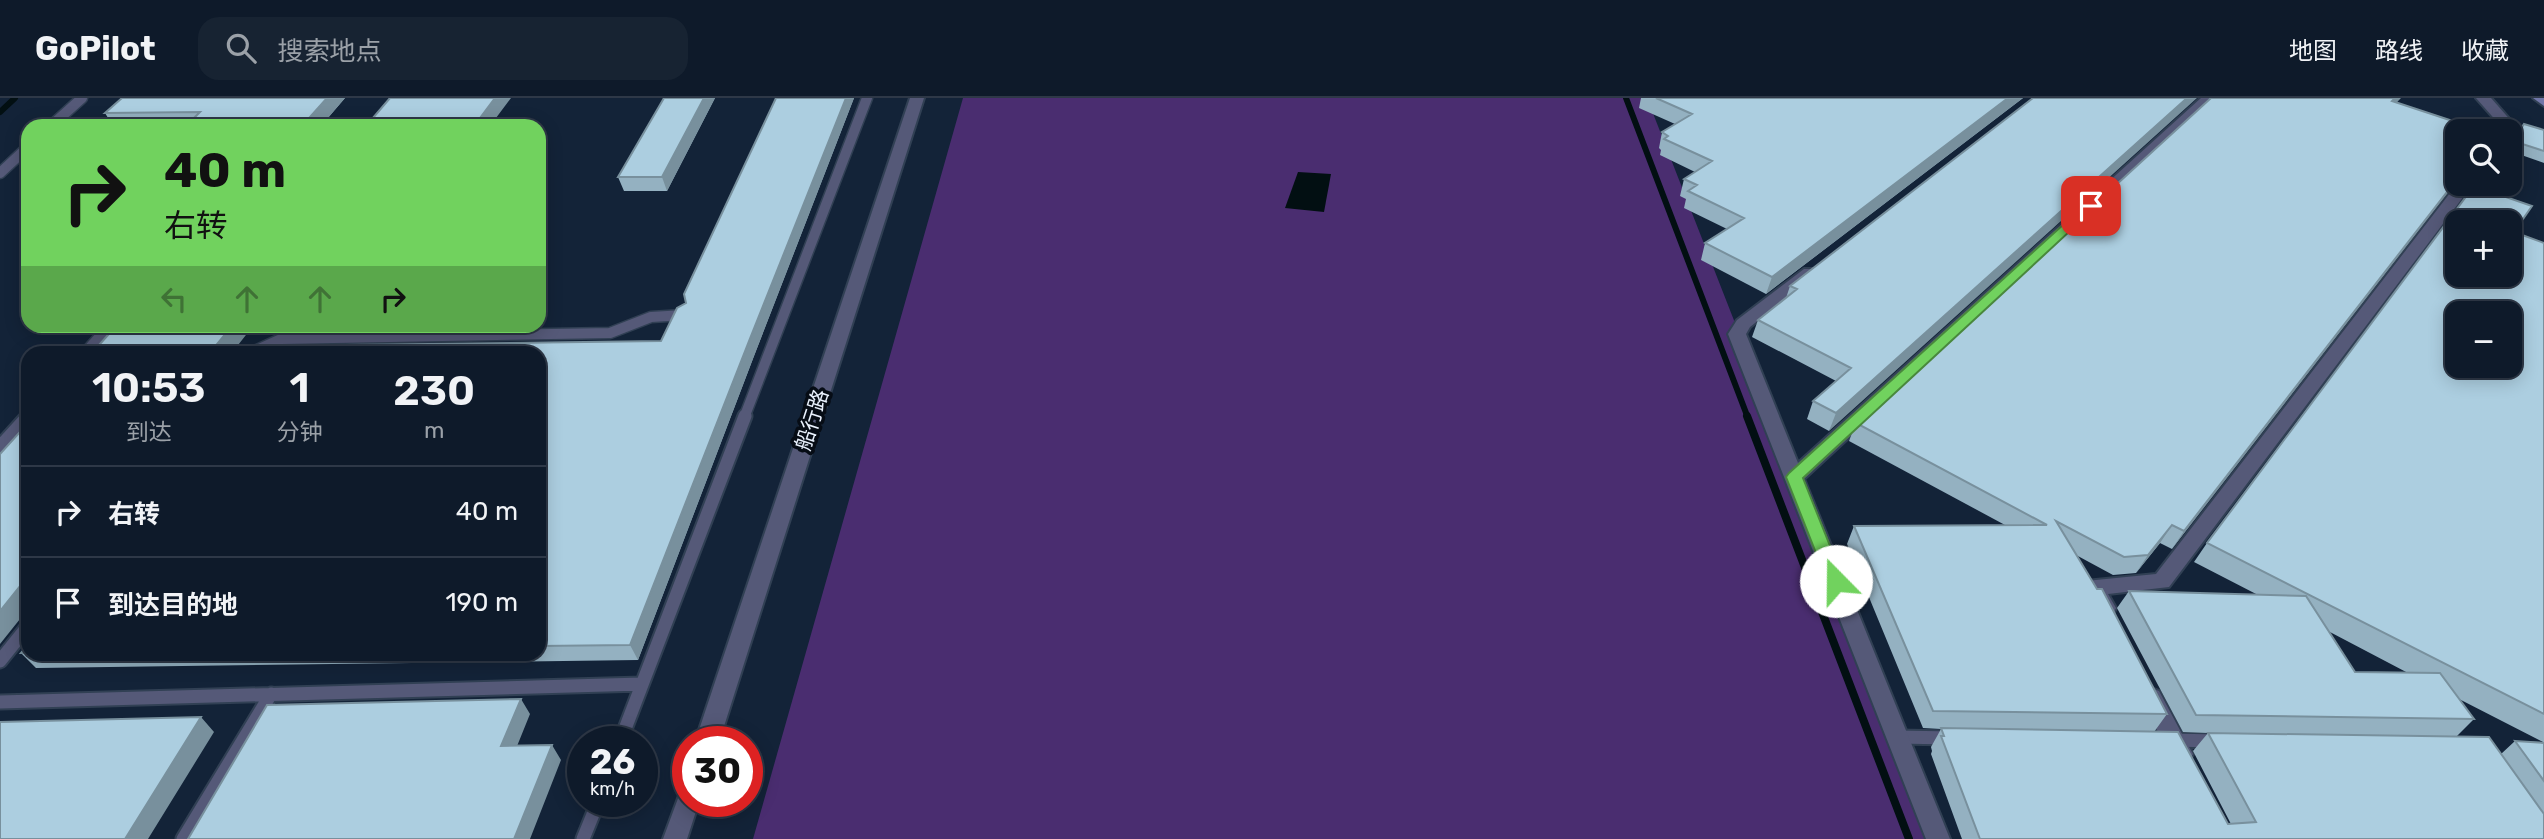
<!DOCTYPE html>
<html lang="zh">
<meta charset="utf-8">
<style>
:root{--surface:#0e1a2a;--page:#172332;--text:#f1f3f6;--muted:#9ba1a8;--line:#2e3847}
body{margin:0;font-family:Rubik,"Noto Sans SC",sans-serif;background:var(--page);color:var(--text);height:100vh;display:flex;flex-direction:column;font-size:26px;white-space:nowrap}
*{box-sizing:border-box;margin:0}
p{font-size:23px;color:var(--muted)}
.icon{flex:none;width:38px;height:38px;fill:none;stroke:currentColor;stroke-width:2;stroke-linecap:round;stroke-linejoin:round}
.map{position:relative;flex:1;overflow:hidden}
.panel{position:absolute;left:21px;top:248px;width:525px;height:315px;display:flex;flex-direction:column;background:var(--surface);border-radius:21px;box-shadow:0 4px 18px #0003,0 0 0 2px var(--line)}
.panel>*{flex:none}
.top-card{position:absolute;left:21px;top:21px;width:525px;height:214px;border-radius:21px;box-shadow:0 4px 18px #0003,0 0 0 2px var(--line);background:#71d25e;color:#111;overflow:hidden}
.controls{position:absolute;left:2445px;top:21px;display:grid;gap:14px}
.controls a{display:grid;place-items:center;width:77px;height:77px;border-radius:14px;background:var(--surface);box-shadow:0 4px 18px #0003,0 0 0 2px var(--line);font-size:35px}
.speed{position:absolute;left:567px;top:628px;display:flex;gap:14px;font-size:35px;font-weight:700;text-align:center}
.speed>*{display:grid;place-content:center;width:91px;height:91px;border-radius:50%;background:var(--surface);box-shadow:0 4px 18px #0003,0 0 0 2px var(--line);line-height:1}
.speed small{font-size:18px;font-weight:400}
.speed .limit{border:10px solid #d22;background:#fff;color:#111}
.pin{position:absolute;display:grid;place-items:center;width:60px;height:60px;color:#fff;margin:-30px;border-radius:14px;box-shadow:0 4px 10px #0006}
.me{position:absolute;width:77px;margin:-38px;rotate:338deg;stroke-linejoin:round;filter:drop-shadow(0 0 5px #0008)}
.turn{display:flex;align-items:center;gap:24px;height:147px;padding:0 28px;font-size:32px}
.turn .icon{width:91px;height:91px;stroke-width:2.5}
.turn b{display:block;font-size:49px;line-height:60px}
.lanes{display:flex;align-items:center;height:66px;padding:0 28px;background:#0003;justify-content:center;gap:35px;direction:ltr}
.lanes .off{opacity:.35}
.eta{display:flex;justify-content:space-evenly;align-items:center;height:119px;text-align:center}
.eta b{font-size:42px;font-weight:600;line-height:49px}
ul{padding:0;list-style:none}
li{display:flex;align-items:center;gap:21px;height:91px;padding:0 28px;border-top:2px solid var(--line)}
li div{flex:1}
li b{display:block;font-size:26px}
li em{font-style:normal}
header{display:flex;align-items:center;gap:42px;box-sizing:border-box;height:98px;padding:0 35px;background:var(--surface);border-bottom:2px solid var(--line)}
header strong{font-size:33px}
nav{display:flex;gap:38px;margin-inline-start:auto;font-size:24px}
.search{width:490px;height:63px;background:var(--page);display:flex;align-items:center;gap:18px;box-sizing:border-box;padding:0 24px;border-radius:21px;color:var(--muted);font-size:26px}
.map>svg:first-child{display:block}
.green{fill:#4a2d70}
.water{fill:#020f12}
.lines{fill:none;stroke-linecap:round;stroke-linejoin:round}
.stream-far1{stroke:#020f12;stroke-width:6}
.stream{stroke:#020f12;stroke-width:8}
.service-far1-casing{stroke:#314054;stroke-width:13}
.service-casing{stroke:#314054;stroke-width:17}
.minor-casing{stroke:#314054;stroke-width:4}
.secondary-casing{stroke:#314054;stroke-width:4}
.service-far1{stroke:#555978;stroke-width:10}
.service{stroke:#555978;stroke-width:13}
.minor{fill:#555978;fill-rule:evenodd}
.secondary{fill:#7177a9;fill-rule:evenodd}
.wall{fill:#94b1c1;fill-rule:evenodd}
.shaded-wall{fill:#78909d}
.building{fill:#accee0;stroke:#78909d;stroke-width:2;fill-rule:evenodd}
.route{fill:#71d25e;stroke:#49883d;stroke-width:2}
.labels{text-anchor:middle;stroke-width:7;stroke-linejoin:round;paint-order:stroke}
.street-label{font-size:21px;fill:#eaf2fe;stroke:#060c15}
</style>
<header>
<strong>GoPilot</strong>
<div class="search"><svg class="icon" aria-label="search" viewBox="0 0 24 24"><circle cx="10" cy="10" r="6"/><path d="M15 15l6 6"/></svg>搜索地点</div>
<nav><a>地图</a><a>路线</a><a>收藏</a></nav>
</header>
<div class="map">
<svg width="2544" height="741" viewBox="0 0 2544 741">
<rect width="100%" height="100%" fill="#132338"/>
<path class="green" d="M 963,0 L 1647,0 L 1897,639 L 1941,741 L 753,741 Z"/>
<path class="water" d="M 1298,74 L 1331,76 L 1324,114 L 1285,110 Z"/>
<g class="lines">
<path class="stream-far1" d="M 1626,0 L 1748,320
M 0,14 L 15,0"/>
<path class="stream" d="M 1747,318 L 1909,741"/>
<g class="service-far1-casing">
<path id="service-far1" d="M 51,28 L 82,0
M 0,75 L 28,49
M 84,256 L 109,228
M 248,256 L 281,241 L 610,235 L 651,219 L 684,217
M 744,320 L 867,0"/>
</g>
<g class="service-casing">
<path id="service" d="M 0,349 L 28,318
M 0,563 L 28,528
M 0,604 L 642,586
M 1897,639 L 1952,640
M 2169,642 L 2218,643
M 620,644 L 745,318
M 183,741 L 271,596
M 583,741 L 598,704"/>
</g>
<g class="minor-casing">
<path id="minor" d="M 910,0 L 924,0 L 719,644 L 695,644 Z
M 2201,0 L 2216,0 L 1804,381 L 1950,741 L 1926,741 L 1728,236 L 1737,222 L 1804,171 L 1816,171 L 1818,174 L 1816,177 L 1750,229 L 1746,236 L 1798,365 Z
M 2476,0 L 2491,0 L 2513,25 L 2510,36 L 2510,33 L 2498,33 L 2499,26 Z
M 2457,86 L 2473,86 L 2169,489 L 2108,496 L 2116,510 L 2113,516 L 2097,516 L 2083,489 L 2086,483 L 2156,476 Z
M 2151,590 L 2159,593 L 2189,649 L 2193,656 L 2189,663 L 2181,666 L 2173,663 L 2140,599 L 2143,593 Z
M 688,692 L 688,704 L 699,704 L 687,741 L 663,741 L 680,695 Z"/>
</g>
<g class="secondary-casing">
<path id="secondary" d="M 2533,0 L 2544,0 L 2544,8 Z"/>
</g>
<use href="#service-far1" class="service-far1"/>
<use href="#service" class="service"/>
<use href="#minor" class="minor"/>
<use href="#secondary" class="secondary"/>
</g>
<path class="wall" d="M 122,0 L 345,0 L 321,28 L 113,28 L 105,15 Z
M 664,0 L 715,0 L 667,93 L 624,93 L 618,79 Z
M 776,0 L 854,0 L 754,258 L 638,562 L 36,570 L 21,555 L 28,547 L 28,556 L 539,556 L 539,256 L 661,243 L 686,205 Z
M 1641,0 L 2023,0 L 1766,196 L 1701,162 L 1705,145 L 1727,131 L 1684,110 L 1686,101 L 1680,98 L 1684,81 L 1695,74 L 1660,57 L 1661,52 L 1659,50 L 1662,34 L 1675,26 L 1639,10 Z
M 2033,0 L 1829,333 L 1807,321 L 1813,303 L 1836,283 L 1752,239 L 1758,222 L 1786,200 L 1790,188 Z
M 2396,5 L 2483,33 L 2172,451 L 2160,445 L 2136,475 L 2113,477 L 2076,457 L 2167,616 L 2154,634 L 2228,726 L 2231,726 L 2193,653 L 2208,635 L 2183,634 L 2117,510 L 2129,493 L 2258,497 L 2194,464 L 2207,445 L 2514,134 L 2544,145 L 2544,741 L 1962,741 L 1931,656 L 1932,653 L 1931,649 L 1941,631 L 1923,630 L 1847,446 L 1854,428 L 2005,427 L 1849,343 L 1856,325 ZM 2328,533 L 2408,575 L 2355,574 ZM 2459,601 L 2543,644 L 2515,643 L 2501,656 L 2457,638 L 2474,621 Z
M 2524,26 L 2544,32 L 2544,65 L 2510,53 L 2510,48 Z"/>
<path class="shaded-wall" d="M 327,0 L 345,0 L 321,28 L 302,28 Z
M 495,0 L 511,0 L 490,28 L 474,28 Z
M 704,0 L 715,0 L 667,93 L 662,79 Z
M 846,0 L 854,0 L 754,258 L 638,562 L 630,547 L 749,243 Z
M 2008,0 L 2023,0 L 1766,196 L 1772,179 Z
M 2187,0 L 2197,0 L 1829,333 L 1836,315 Z
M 2395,0 L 2401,0 L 2382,20 L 2392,3 Z
M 2457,81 L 2457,83 L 2172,451 L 2184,433 Z
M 232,228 L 253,228 L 231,256 L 209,256 Z
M 2172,427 L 2160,445 L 2136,475 L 2148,457 Z
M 28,478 L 28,511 L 0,546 L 0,513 Z
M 521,601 L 530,616 L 511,663 L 501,648 Z
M 201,619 L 214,634 L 148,741 L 125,741 Z
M 552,647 L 561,662 L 530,741 L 514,741 Z"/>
<path class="building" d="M 122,0 L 327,0 L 302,28 L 186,28 L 200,14 L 105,15 Z
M 390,0 L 495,0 L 474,28 L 366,28 Z
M 664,0 L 704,0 L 662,79 L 618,79 Z
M 776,0 L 846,0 L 749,243 L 630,547 L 539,548 L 539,256 L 257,256 L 263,248 L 661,243 L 677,210 L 686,205 L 684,196 Z
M 1656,0 L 2008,0 L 1772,179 L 1705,145 L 1744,120 L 1688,93 L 1697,87 L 1684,81 L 1712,63 L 1664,41 L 1668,38 L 1662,34 L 1692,16 Z
M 2033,0 L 2187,0 L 1836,315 L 1813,303 L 1851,270 L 1758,222 L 1797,191 L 1790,188 Z
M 2211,0 L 2395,0 L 2392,3 L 2483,33 L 2457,33 L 2457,81 L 2184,433 L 2172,427 L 2148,457 L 2124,459 L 2056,423 L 2097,491 L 2102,491 L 2167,616 L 1933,613 L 1854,428 L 2047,427 L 1856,325 Z
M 2524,26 L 2544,32 L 2544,53 L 2513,43 Z
M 2474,88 L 2532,108 L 2514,134 L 2544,145 L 2544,616 L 2207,445 ZM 2457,124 L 2510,124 L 2510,177 L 2457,177 ZM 2457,215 L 2510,215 L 2510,268 L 2457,268 Z
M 116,228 L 232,228 L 209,256 L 91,256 Z
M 28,325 L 28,478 L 0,513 L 0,356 Z
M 2129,493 L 2306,498 L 2355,574 L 2440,575 L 2474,621 L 2196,617 Z
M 28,547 L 28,555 L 21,555 Z
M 521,601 L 501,648 L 552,647 L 514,741 L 188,741 L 267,607 Z
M 201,619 L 125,741 L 0,741 L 0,624 Z
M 1941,630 L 2178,634 L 2228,726 L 2256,724 L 2208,635 L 2489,639 L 2544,716 L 2544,741 L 1980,741 L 1941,638 L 1944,638 Z
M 2515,643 L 2544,645 L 2544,683 Z"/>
<path class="route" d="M 2086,106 L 2097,108 L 1803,380 L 1844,483 L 1842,488 L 1829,488 L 1786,379 L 1789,375 Z"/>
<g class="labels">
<g class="street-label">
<text transform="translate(812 322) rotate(-72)" y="7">船行路</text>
</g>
</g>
</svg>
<div class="controls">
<a><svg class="icon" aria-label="search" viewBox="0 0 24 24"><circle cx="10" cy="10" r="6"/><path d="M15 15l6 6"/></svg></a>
<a>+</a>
<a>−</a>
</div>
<div class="speed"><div>26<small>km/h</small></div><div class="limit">30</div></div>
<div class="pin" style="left:2091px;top:108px;background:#d93025"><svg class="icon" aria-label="arrive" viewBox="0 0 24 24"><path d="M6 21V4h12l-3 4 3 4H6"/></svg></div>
<svg class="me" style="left:1836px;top:483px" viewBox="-20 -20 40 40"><circle r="19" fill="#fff"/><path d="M0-13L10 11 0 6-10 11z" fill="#71d25e"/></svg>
<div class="top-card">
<div class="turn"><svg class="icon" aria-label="right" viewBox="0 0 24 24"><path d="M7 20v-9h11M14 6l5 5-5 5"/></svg><div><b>40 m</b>右转</div></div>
<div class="lanes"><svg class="icon off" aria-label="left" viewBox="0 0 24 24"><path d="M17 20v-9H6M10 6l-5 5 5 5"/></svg><svg class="icon off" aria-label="ahead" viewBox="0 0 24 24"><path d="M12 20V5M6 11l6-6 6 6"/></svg><svg class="icon off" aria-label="ahead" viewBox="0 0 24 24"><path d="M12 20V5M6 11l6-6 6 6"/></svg><svg class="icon" aria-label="right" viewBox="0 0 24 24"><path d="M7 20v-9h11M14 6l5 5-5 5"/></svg></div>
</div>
<section class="panel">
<div class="eta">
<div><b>10:53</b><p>到达</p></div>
<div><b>1</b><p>分钟</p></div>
<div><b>230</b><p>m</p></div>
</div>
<ul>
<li><svg class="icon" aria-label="right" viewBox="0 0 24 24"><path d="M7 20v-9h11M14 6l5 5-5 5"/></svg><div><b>右转</b></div><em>40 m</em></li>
<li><svg class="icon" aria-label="arrive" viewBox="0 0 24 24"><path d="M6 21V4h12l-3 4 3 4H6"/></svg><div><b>到达目的地</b></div><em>190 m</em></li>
</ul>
</section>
</div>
